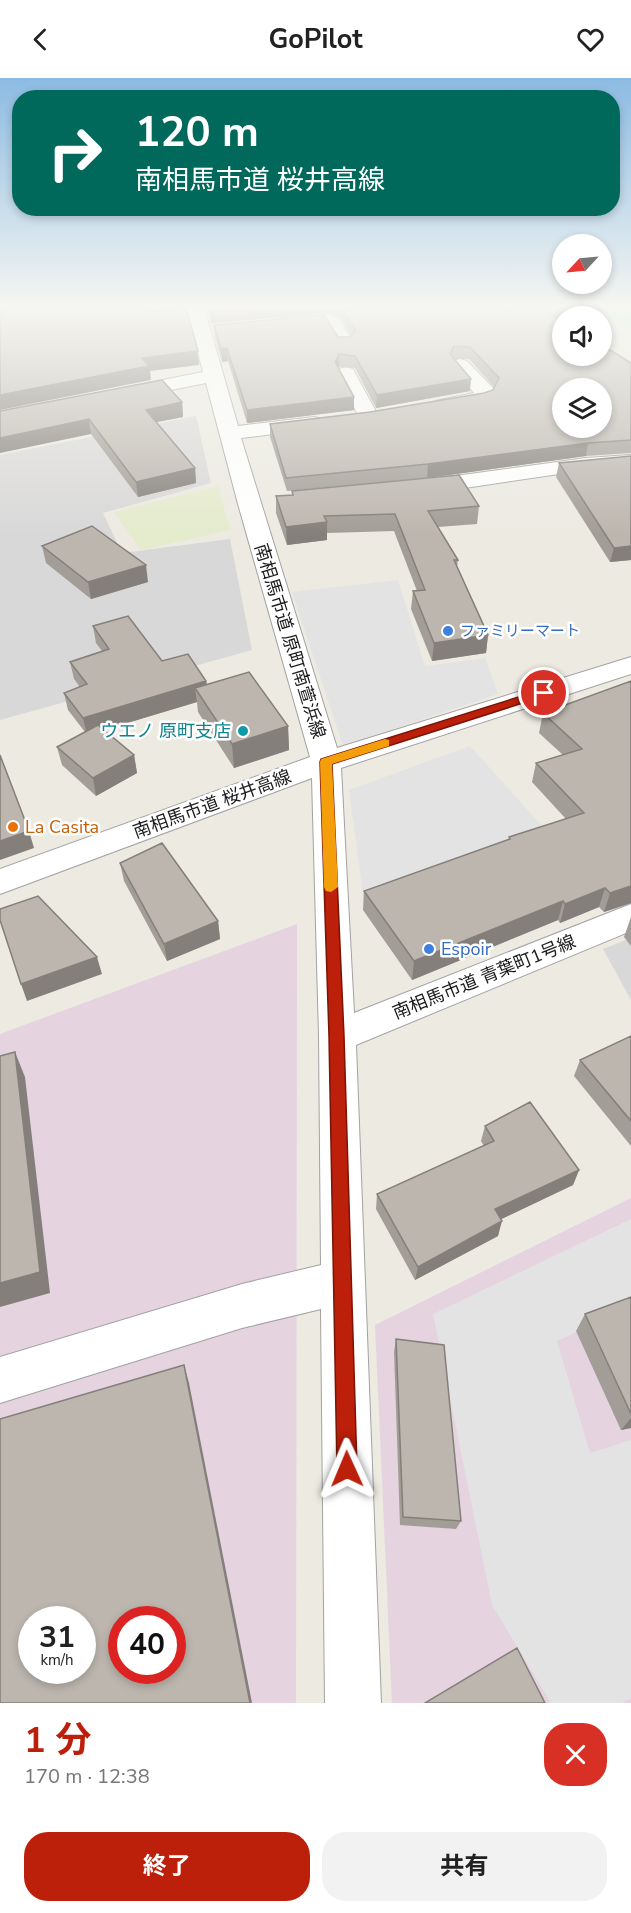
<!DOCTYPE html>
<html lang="ja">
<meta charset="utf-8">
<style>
:root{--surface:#fff;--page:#f2f2f2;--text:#222;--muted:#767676;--accent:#bc1f0a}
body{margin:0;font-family:"Nunito Sans","Noto Sans JP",sans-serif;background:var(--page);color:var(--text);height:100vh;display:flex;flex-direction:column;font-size:22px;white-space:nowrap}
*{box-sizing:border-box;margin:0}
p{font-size:20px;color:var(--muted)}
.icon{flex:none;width:33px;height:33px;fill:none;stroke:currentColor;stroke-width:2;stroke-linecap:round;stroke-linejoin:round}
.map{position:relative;height:1625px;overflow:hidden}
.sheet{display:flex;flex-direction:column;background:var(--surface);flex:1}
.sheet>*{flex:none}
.guide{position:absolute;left:12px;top:12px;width:608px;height:126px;border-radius:24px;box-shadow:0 3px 9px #0003;background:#00695c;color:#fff;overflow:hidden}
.needle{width:39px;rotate:244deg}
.fabs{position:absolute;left:552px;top:156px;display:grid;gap:12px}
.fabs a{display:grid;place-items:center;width:60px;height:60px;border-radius:50%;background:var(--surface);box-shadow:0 3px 9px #0003;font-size:30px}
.speed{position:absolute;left:18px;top:1528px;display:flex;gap:12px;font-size:30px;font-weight:700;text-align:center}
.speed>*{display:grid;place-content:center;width:78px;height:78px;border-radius:50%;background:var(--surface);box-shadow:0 3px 9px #0003;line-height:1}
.speed small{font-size:15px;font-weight:400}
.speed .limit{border:9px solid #d22;background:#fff;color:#111}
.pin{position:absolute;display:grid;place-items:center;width:51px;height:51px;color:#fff;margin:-26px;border:3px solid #fff;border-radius:50%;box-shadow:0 2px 6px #0007}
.me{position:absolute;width:66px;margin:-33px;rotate:359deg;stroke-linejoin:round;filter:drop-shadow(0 0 4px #0008)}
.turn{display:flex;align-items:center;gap:21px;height:126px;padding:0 24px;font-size:27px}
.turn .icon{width:78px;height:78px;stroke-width:2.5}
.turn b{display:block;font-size:42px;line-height:51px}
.round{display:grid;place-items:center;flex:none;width:63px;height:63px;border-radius:24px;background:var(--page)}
.summary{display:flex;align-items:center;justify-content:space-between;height:102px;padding:0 24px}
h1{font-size:36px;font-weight:700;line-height:45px;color:var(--accent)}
.button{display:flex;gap:12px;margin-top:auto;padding:12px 24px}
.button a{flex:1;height:69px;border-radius:24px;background:var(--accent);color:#fff;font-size:24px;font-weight:700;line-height:69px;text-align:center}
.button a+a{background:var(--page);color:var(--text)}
header{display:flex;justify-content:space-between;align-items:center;height:78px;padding:0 24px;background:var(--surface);font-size:27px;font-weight:700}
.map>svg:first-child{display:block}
.residential{fill:#d9d8d8}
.industrial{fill:#e5d3e0;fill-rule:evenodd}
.farmland{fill:#e5ebcd}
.park{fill:#bef6c9}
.parking{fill:#e3e3e3}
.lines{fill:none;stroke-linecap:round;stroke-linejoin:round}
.minor-casing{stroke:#a2a2a2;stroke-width:2}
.minor{fill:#fff;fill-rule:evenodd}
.wall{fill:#a29d96}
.shaded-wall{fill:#847f7a}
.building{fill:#bcb6ae;stroke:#847f7a;stroke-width:1.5;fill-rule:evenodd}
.route{fill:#bc1f0a;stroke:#7a1406;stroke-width:1.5}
.slow{fill:#f59e0b}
.shop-dot{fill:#3f7fe0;stroke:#fff;stroke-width:2}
.culture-dot{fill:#0f9aa8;stroke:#fff;stroke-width:2}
.food-dot{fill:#e8710a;stroke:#fff;stroke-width:2}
.labels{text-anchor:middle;stroke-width:5;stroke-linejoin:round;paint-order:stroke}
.far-shop-label{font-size:15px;fill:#366cbe;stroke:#fff;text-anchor:start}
.street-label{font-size:18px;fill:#1b1b1b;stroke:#fff}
.culture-label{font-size:18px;fill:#0d838f;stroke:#fff;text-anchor:end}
.food-label{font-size:18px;fill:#c56008;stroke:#fff;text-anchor:start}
.shop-label{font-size:18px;fill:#366cbe;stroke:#fff;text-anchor:start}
</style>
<header><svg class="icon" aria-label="back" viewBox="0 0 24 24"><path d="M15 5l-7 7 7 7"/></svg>GoPilot<svg class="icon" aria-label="heart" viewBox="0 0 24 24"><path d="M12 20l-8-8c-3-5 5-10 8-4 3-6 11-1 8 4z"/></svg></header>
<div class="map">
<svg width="631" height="1625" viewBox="0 0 631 1625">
<rect width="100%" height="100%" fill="#eceae1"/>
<path class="residential" d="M 196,338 L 211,405 L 103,435 L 122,475 L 230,461 L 252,572 L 0,642 L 0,377 Z
M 631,860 L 631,922 L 603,871 Z"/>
<path class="industrial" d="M 297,846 L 296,1625 L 0,1625 L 0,956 ZM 32,1542 L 82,1542 L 82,1593 L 32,1593 ZM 122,1542 L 172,1542 L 172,1593 L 122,1593 Z
M 631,1120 L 631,1625 L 392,1625 L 375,1247 Z"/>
<path class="farmland" d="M 218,408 L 230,452 L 141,472 L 114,434 Z"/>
<path class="park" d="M 587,229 L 631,230 L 631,253 Z"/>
<path class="parking" d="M 398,502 L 425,588 L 485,580 L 498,616 L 343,668 L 292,514 Z
M 470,668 L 543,749 L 364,824 L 349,712 Z
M 631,1141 L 631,1229 L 557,1263 L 590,1375 L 631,1362 L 631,1620 L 622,1625 L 551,1625 L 492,1527 L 433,1236 Z"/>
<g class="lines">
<g class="minor-casing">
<path id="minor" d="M 186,229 L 204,229 L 238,348 L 314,339 L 321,341 L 324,345 L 321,349 L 314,351 L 241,360 L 337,670 L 631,579 L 631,596 L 341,690 L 354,935 L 631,826 L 631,853 L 356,967 L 381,1625 L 325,1625 L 321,1231 L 242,1250 L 0,1325 L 0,1279 L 242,1206 L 321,1187 L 319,958 L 312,700 L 0,816 L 0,791 L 310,679 L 238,426 L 206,305 L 122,322 L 115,320 L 112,316 L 115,312 L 122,310 L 203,294 Z
M 328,237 L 338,240 L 353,265 L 350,269 L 338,269 L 325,247 L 281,250 L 275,249 L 272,245 L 275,241 L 281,240 Z
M 460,281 L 467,283 L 492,309 L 495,313 L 489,324 C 473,328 451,335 435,331 L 432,327 L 435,323 L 474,315 L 451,287 L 453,283 Z
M 346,289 L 353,291 L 355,295 L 379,339 L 376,343 L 362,343 L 359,339 L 337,295 L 339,291 Z
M 631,377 L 631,389 L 586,392 L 418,417 L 410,415 L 407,410 L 410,405 L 418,403 L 586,380 Z"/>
</g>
<use href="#minor" class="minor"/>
</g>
<path class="wall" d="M 208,229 L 589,229 L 587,238 L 562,238 L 562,278 L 631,285 L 631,375 L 586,378 L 427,400 L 287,413 L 270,359 L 270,346 L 370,334 L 484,315 L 493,312 L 494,309 L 469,281 L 454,281 L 470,313 L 376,330 L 355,290 L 339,289 L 338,290 L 354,332 L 247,345 L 228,283 L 222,284 L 215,259 L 214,247 L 338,259 L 350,259 L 351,258 L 340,239 L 329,235 L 211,245 Z
M 182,324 L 183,339 L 156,344 L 195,390 L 196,405 L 138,419 L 91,356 L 0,333 Z
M 631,378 L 631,482 L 610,484 L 556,399 L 559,385 Z
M 292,413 L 479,428 L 477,446 L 438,449 L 458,482 L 457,489 L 488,557 L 486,575 L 432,583 L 411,531 L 413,513 L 417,513 L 394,453 L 327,455 L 327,462 L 287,467 L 276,435 L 276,418 L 292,417 Z
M 42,468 L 148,504 L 91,521 L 46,485 Z
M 93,548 L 162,583 L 206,603 L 207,606 L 288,648 L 289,672 L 234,690 L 198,634 L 197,624 L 104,652 L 134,677 L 137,695 L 96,718 L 62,687 L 57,669 L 85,654 L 68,632 L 64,615 L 80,609 L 74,601 L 70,584 L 102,573 L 96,565 Z
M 631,603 L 631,825 L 604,834 L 599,829 L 560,845 L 558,842 L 412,902 L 363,832 L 364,813 L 508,762 L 509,759 L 566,741 L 532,704 L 536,685 L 563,677 L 539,655 L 543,635 Z
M 120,785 L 218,843 L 220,861 L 167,883 L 124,803 Z
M 631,839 L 631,868 L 624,859 Z
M 631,958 L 631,1068 L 574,998 L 580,982 Z
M 485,1048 L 579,1092 L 573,1107 L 501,1141 L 498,1158 L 415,1202 L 376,1131 L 377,1116 L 484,1068 L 481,1063 Z
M 631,1219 L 631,1350 L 621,1352 L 576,1253 L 585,1236 Z
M 396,1261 L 461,1443 L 456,1451 L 400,1447 L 394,1274 Z"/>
<path class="shaded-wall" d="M 253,229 L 329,229 L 329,235 L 211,245 L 210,233 Z
M 585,229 L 589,229 L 587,238 L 562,238 L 562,246 L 552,237 Z
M 227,270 L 228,283 L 222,284 L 221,271 Z
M 198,273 L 199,287 L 150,293 L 151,302 L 0,332 L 0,317 L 142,280 Z
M 339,276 L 339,289 L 335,296 L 335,284 Z
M 471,301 L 470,313 L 376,330 L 377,317 Z
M 354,319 L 354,332 L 247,345 L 247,332 Z
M 182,324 L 183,339 L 147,346 L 146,332 Z
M 89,341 L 91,356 L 0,375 L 0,360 Z
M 588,365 L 586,378 L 427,400 L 428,386 Z
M 195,390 L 196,405 L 138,419 L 136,404 Z
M 327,444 L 327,462 L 287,467 L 286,449 Z
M 631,468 L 631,482 L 610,484 L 614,470 Z
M 146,487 L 148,504 L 91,521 L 88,504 Z
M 488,557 L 486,575 L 432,583 L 434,565 Z
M 206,603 L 208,621 L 195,610 L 197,624 L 87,657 L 83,640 Z
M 288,648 L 289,672 L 234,690 L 232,666 Z
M 134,677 L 137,695 L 96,718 L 93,700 Z
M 29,753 L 34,770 L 0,782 L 0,763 Z
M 631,808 L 631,825 L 604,834 L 610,815 Z
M 605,810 L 599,829 L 560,845 L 565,826 Z
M 563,823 L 558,842 L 412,902 L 414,883 Z
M 218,843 L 220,861 L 167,883 L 164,866 Z
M 97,879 L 102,896 L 27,923 L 21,906 Z
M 15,974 L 25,999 L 50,1215 L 0,1229 L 0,1205 Z
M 579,1092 L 573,1107 L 491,1146 L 495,1131 Z
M 502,1143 L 498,1158 L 415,1202 L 418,1189 Z
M 184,1287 L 189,1305 L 252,1625 L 250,1625 Z
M 631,1340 L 631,1350 L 621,1352 Z"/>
<path class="building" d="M 0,229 L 149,229 L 152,233 L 186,229 L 198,273 L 142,280 L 149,288 L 0,317 Z
M 209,229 L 253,229 L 210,233 Z
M 341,229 L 585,229 L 552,237 L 562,243 L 562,278 L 602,278 L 602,267 L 631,285 L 631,362 L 588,365 L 428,386 L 286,400 L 270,346 L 370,334 L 484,315 L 493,312 L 499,300 L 470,269 L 454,268 L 450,276 L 471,301 L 377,317 L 355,278 L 339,276 L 335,284 L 354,319 L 247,332 L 227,270 L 221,271 L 214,247 L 324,237 L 338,259 L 350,259 L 356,253 ZM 562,310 L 602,310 L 602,350 L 562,350 Z
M 162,302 L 182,324 L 146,332 L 195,390 L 136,404 L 89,341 L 0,360 L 0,333 Z
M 631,378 L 631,468 L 614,470 L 559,385 Z
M 459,397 L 479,428 L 428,433 L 458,482 L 454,482 L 488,557 L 434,565 L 413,513 L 425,512 L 395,436 L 324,438 L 327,444 L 286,449 L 276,418 L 293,417 L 292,413 Z
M 92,448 L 146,487 L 88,504 L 42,468 Z
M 128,538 L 162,583 L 188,576 L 206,603 L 83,640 L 64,615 L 87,606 L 70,584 L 109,571 L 93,548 Z
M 249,594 L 288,648 L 232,666 L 195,610 Z
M 631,603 L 631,808 L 610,815 L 605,810 L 565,826 L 563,823 L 414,883 L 364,813 L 510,761 L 509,759 L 584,735 L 536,685 L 582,671 L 543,635 Z
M 98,647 L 134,677 L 93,700 L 57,669 Z
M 0,677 L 29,753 L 0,763 Z
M 162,765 L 218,843 L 164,866 L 120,785 Z
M 38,818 L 97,879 L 21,906 L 0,842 L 0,831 Z
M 631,958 L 631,1043 L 580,982 Z
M 15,974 L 40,1194 L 0,1205 L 0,978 Z
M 530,1024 L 579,1092 L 495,1131 L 502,1143 L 418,1189 L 377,1116 L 494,1063 L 485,1048 Z
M 631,1219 L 631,1336 L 585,1236 Z
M 396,1261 L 444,1267 L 461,1443 L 403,1439 Z
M 184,1287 L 250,1625 L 0,1625 L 0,1341 ZM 32,1542 L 82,1542 L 82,1593 L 32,1593 ZM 122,1542 L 172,1542 L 172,1593 L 122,1593 Z
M 517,1570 L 545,1625 L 425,1625 Z"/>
<linearGradient id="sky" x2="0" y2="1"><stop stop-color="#8cbbe2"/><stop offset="0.5" stop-color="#f6f6f2"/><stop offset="1" stop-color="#f6f6f2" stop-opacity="0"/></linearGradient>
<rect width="631" height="457" fill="url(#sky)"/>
<path class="route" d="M 544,611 L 548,612 L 548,617 L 332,686 L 344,958 L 357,1391 L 355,1398 L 347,1401 L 340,1398 L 337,1391 L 329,958 L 320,684 L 321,681 Z"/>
<path class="slow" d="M 385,661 L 389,662 L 389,668 L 332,686 L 338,809 L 331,814 L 326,813 L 324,809 L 320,684 L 321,681 Z"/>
<g class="shop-dot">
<circle cx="448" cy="553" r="6"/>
<circle cx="429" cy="871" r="6"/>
</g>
<circle class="culture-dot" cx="243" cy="653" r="6"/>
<circle class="food-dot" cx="13" cy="749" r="6"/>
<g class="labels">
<g class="far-shop-label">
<text x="460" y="558">ファミリーマート</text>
</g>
<g class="street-label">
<text transform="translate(290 563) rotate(73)" y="6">南相馬市道 原町南萱浜線</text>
<text transform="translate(212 726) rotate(-20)" y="6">南相馬市道 桜井高線</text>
<text transform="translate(484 899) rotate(-22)" y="6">南相馬市道 青葉町1号線</text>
</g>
<g class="culture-label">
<text x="231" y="659">ウエノ 原町支店</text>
</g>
<g class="food-label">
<text x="25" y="755">La Casita</text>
</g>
<g class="shop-label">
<text x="441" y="877">Espoir</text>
</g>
</g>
</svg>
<div class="fabs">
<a><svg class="needle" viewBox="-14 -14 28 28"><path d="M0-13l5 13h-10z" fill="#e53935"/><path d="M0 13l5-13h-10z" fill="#767676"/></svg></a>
<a><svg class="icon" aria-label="sound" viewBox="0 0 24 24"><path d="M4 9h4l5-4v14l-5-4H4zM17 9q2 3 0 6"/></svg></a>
<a><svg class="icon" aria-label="layers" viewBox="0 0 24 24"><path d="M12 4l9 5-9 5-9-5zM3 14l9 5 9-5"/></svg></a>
</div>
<div class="speed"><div>31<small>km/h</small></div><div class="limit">40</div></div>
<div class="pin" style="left:544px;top:615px;background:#d93025"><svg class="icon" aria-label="arrive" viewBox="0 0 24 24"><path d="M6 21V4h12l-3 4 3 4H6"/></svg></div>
<svg class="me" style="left:347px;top:1391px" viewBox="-20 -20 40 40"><path d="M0-17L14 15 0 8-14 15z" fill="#bc1f0a" stroke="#fff" stroke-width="4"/></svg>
<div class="guide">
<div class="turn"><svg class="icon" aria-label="right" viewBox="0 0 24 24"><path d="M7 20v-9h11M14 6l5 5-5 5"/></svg><div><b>120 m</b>南相馬市道 桜井高線</div></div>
</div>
</div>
<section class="sheet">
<div class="summary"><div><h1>1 分</h1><p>170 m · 12:38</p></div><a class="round" style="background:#d93025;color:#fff"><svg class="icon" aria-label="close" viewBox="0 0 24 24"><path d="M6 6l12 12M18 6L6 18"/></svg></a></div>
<div class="button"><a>終了</a><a>共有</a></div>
</section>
